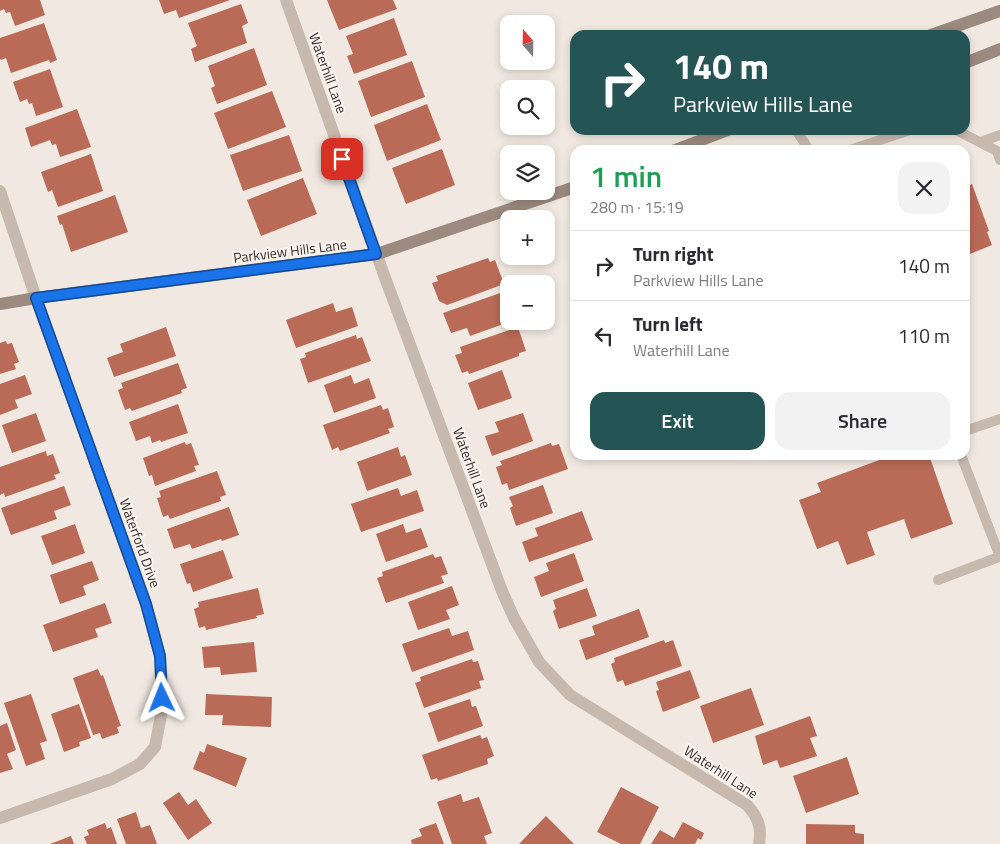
<!DOCTYPE html>
<meta charset="utf-8">
<style>
:root{--surface:#fff;--page:#f2f2f3;--text:#2b2b33;--muted:#7c7c81;--line:#e1e1e2;--accent:#255455}
body{margin:0;font-family:"Titillium Web",sans-serif;background:var(--page);color:var(--text);height:100vh;display:flex;flex-direction:column;font-size:19px;white-space:nowrap}
*{box-sizing:border-box;margin:0}
p{font-size:16px;color:var(--muted)}
.icon{flex:none;width:28px;height:28px;fill:none;stroke:currentColor;stroke-width:2;stroke-linecap:round;stroke-linejoin:round}
.map{position:relative;flex:1;overflow:hidden}
.details{position:absolute;left:570px;top:145px;width:400px;height:315px;display:flex;flex-direction:column;background:var(--surface);border-radius:15px;box-shadow:0 2px 8px #0003}
.details>*{flex:none}
.banner{position:absolute;left:570px;top:30px;width:400px;height:105px;border-radius:15px;box-shadow:0 2px 8px #0003;background:#255455;color:#fff;overflow:hidden}
.needle{width:32px;rotate:340deg}
.fabs{position:absolute;left:500px;top:15px;display:grid;gap:10px}
.fabs a{display:grid;place-items:center;width:55px;height:55px;border-radius:10px;background:var(--surface);box-shadow:0 2px 8px #0003;font-size:25px}
.pin{position:absolute;display:grid;place-items:center;width:42px;height:42px;color:#fff;margin:-21px;border-radius:10px;box-shadow:0 2px 8px #0006}
.me{position:absolute;width:55px;margin:-28px;rotate:358deg;stroke-linejoin:round;filter:drop-shadow(0 0 4px #0008)}
.turn{display:flex;align-items:center;gap:18px;height:105px;padding:0 20px;font-size:22px}
.turn .icon{width:65px;height:65px;stroke-width:2.5}
.turn b{display:block;font-size:35px;line-height:42px}
.round{display:grid;place-items:center;flex:none;width:52px;height:52px;border-radius:15px;background:var(--page)}
.headline{display:flex;align-items:center;justify-content:space-between;height:85px;padding:0 20px}
h1{font-size:30px;font-weight:600;line-height:38px;color:#1e9e55}
.action{display:flex;gap:10px;margin-top:auto;padding:10px 20px}
.action a{flex:1;height:58px;border-radius:15px;background:var(--accent);color:#fff;font-size:20px;font-weight:600;line-height:58px;text-align:center}
.action a+a{background:var(--page);color:var(--text)}
ul{padding:0;list-style:none}
li{display:flex;align-items:center;gap:15px;height:70px;padding:0 20px;border-top:1px solid var(--line)}
li div{flex:1}
li b{display:block;font-size:19px}
li em{font-style:normal}
.map>svg:first-child{display:block}
.building{fill:#b96b57}
.lines{fill:none;stroke-linecap:round;stroke-linejoin:round}
.lane{stroke:#c8b9ae;stroke-width:10}
.street{stroke:#c8b9ae;stroke-width:12}
.secondary{stroke:#9c897f;stroke-width:12}
.route-casing{stroke:#114b97;stroke-width:12}
.route{stroke:#1a73e8;stroke-width:9}
.labels{text-anchor:middle;stroke-width:4.5;stroke-linejoin:round;paint-order:stroke}
.street-label{font-size:14px;fill:#382f2c;stroke:#f9f3ed}
</style>
<div class="map">
<svg width="1000" height="844" viewBox="0 0 1000 844">
<rect width="100%" height="100%" fill="#f1e9e1"/>
<path class="building" d="M 0,0 L 40,0 L 45,15 L 15,26 L 10,12 L 6,13 L 4,9 L 0,11 Z
M 159,0 L 230,0 L 179,18 L 176,10 L 164,14 Z
M 327,0 L 393,0 L 397,9 L 339,30 Z
M 241,4 L 248,23 L 242,26 L 247,43 L 195,62 L 191,49 L 197,46 L 188,23 Z
M 394,18 L 407,55 L 354,74 L 347,56 L 353,54 L 346,36 Z
M 44,23 L 57,60 L 50,63 L 49,60 L 11,73 L 6,58 L 1,60 L 0,59 L 0,38 Z
M 254,48 L 267,85 L 217,104 L 211,88 L 215,86 L 208,66 Z
M 412,61 L 425,97 L 371,117 L 358,81 Z
M 50,69 L 63,107 L 36,116 L 32,103 L 29,104 L 27,99 L 20,102 L 13,82 Z
M 272,91 L 286,127 L 228,149 L 214,113 Z
M 427,104 L 441,140 L 387,161 L 374,125 Z
M 77,109 L 91,147 L 60,157 L 56,144 L 52,145 L 50,140 L 31,147 L 25,128 Z
M 289,135 L 302,171 L 243,191 L 230,155 Z
M 442,149 L 455,185 L 406,204 L 392,168 Z
M 91,154 L 103,191 L 58,207 L 52,190 L 48,192 L 41,172 Z
M 303,178 L 317,214 L 261,236 L 247,200 Z
M 972,184 L 989,231 L 987,232 L 992,245 L 965,256 L 965,187 Z
M 115,195 L 128,232 L 71,252 L 62,224 L 60,225 L 57,216 Z
M 488,258 L 490,262 L 495,260 L 504,284 L 447,305 L 439,301 L 432,283 L 438,281 L 436,276 Z
M 506,291 L 509,300 L 509,322 L 470,336 L 467,328 L 451,333 L 443,313 Z
M 333,303 L 336,312 L 352,307 L 358,326 L 296,348 L 286,320 Z
M 166,327 L 176,356 L 114,377 L 107,358 L 123,352 L 120,344 Z
M 518,327 L 526,351 L 519,353 L 519,356 L 469,374 L 468,371 L 462,373 L 455,355 L 462,353 L 460,347 Z
M 356,335 L 357,339 L 362,337 L 371,361 L 308,383 L 300,359 L 306,357 L 305,353 Z
M 6,341 L 7,344 L 12,343 L 19,362 L 14,364 L 16,369 L 0,374 L 0,343 Z
M 178,363 L 187,388 L 181,390 L 182,393 L 132,411 L 130,408 L 125,410 L 118,390 L 123,388 L 121,383 Z
M 502,370 L 512,398 L 478,410 L 468,383 Z
M 25,375 L 32,394 L 15,400 L 18,408 L 0,415 L 0,384 Z
M 351,375 L 354,384 L 369,378 L 376,398 L 334,413 L 324,385 Z
M 178,404 L 188,433 L 161,442 L 160,440 L 152,443 L 150,436 L 136,441 L 129,422 Z
M 381,405 L 383,410 L 388,408 L 394,427 L 388,429 L 390,433 L 340,451 L 338,447 L 332,450 L 323,425 Z
M 36,413 L 46,441 L 12,453 L 2,425 Z
M 523,413 L 533,441 L 492,456 L 485,436 L 499,432 L 495,422 Z
M 185,442 L 186,445 L 191,443 L 199,465 L 194,466 L 196,471 L 155,486 L 152,475 L 149,476 L 143,458 Z
M 551,443 L 552,446 L 559,444 L 568,469 L 509,490 L 507,483 L 502,485 L 496,467 L 502,465 L 500,461 Z
M 398,447 L 401,457 L 405,455 L 412,475 L 367,491 L 357,462 Z
M 46,451 L 47,456 L 53,454 L 60,473 L 54,475 L 56,479 L 5,497 L 4,493 L 0,495 L 0,467 Z
M 893,455 L 918,455 L 918,457 L 929,455 L 953,524 L 911,539 L 904,519 L 867,532 L 875,555 L 847,565 L 838,541 L 817,549 L 799,500 L 821,492 L 817,483 Z
M 217,471 L 226,495 L 220,497 L 221,501 L 170,519 L 168,515 L 163,517 L 157,498 L 161,497 L 159,491 Z
M 543,485 L 553,513 L 516,526 L 510,508 L 513,506 L 509,497 Z
M 64,486 L 71,505 L 54,511 L 57,519 L 11,535 L 1,508 Z
M 398,488 L 401,496 L 417,490 L 424,511 L 361,532 L 351,504 Z
M 229,507 L 239,535 L 222,541 L 221,539 L 192,549 L 190,544 L 174,549 L 167,529 Z
M 582,511 L 593,540 L 529,562 L 522,542 L 538,536 L 535,528 Z
M 75,524 L 85,553 L 52,565 L 41,536 Z
M 403,524 L 406,533 L 421,528 L 428,547 L 386,562 L 376,534 Z
M 223,550 L 233,578 L 193,592 L 190,583 L 187,584 L 180,564 Z
M 574,553 L 584,581 L 541,597 L 534,577 L 549,571 L 546,563 Z
M 433,554 L 435,558 L 441,556 L 448,574 L 441,576 L 444,583 L 386,603 L 377,578 L 383,576 L 382,572 Z
M 92,561 L 99,580 L 83,586 L 86,595 L 60,604 L 50,575 Z
M 452,586 L 459,605 L 446,610 L 450,619 L 418,630 L 408,602 Z
M 258,588 L 264,614 L 256,616 L 257,618 L 206,630 L 205,626 L 199,628 L 194,609 L 199,607 L 198,602 Z
M 587,588 L 597,616 L 559,629 L 553,611 L 556,609 L 553,600 Z
M 105,603 L 112,623 L 95,629 L 98,637 L 53,652 L 43,625 Z
M 639,609 L 649,637 L 586,660 L 579,640 L 595,635 L 592,626 Z
M 449,628 L 452,636 L 468,631 L 474,650 L 412,672 L 402,644 Z
M 664,640 L 665,643 L 673,640 L 682,666 L 625,686 L 623,680 L 617,682 L 611,664 L 615,662 L 614,658 Z
M 254,642 L 257,672 L 221,675 L 220,667 L 204,668 L 202,647 Z
M 472,659 L 473,662 L 478,661 L 484,680 L 479,681 L 481,688 L 424,708 L 415,683 L 421,681 L 420,677 Z
M 98,669 L 101,676 L 103,675 L 121,726 L 117,727 L 119,733 L 102,739 L 100,733 L 93,735 L 73,678 Z
M 690,670 L 700,698 L 663,712 L 656,691 L 659,690 L 656,682 Z
M 751,688 L 764,725 L 713,743 L 700,706 Z
M 31,694 L 47,741 L 40,743 L 45,759 L 26,766 L 4,703 Z
M 206,694 L 272,697 L 271,727 L 222,725 L 223,715 L 205,715 Z
M 470,699 L 472,707 L 476,706 L 483,726 L 438,742 L 428,713 Z
M 79,704 L 91,738 L 79,742 L 80,746 L 64,752 L 51,714 Z
M 810,716 L 817,736 L 810,738 L 817,756 L 780,768 L 777,760 L 763,765 L 755,736 Z
M 7,723 L 16,750 L 7,754 L 13,769 L 0,773 L 0,726 Z
M 480,735 L 482,739 L 487,737 L 494,756 L 487,759 L 488,764 L 438,781 L 437,778 L 431,780 L 422,755 Z
M 207,744 L 247,758 L 236,787 L 193,769 L 200,751 L 204,753 Z
M 847,757 L 859,794 L 806,813 L 793,776 Z
M 621,787 L 659,807 L 640,844 L 621,844 L 597,832 Z
M 179,792 L 188,805 L 196,799 L 212,823 L 188,840 L 163,803 Z
M 461,794 L 463,802 L 479,797 L 492,833 L 484,836 L 487,844 L 452,844 L 437,802 Z
M 136,812 L 141,828 L 150,825 L 157,844 L 126,844 L 117,819 Z
M 546,816 L 574,844 L 519,844 Z
M 683,822 L 704,833 L 701,840 L 698,838 L 695,844 L 651,844 L 660,830 L 674,838 Z
M 105,823 L 107,829 L 111,827 L 117,844 L 87,844 L 84,837 L 89,835 L 87,830 Z
M 436,823 L 444,844 L 412,844 L 411,840 L 422,836 L 419,829 Z
M 806,824 L 855,825 L 855,833 L 864,834 L 864,844 L 806,844 Z
M 71,836 L 74,844 L 50,844 Z"/>
<g class="lines">
<path class="lane" d="M 796,130 L 809,150
M 956,130 L 997,151 L 1000,160
M 981,142 L 1000,135
M 850,150 L 910,130
M 965,431 L 1000,419
M 961,455 L 1000,557
M 938,580 L 999,557"/>
<path class="street" d="M 286,0 L 384,275 L 502,591 L 514,618 L 539,662 L 570,695 L 747,805 C 758,817 762,827 759,844
M 0,191 L 36,298 L 146,604 L 160,656 L 162,685 L 162,710 L 155,747 L 140,764 L 112,779 L 0,818"/>
<path class="secondary" d="M 931,35 L 1000,11
M 965,63 L 1000,49
M 675,150 L 728,130
M 0,304 L 36,298 L 377,254 L 575,187"/>
</g>
<g class="lines">
<g class="route-casing">
<path id="route" d="M 162,698 L 160,656 L 146,604 L 36,298 L 376,254 L 342,159"/>
</g>
<use href="#route" class="route"/>
</g>
<g class="labels">
<g class="street-label">
<text transform="translate(328 73) rotate(70)" y="5">Waterhill Lane</text>
<text transform="translate(290 251) rotate(-7)" y="5">Parkview Hills Lane</text>
<text transform="translate(472 468) rotate(70)" y="5">Waterhill Lane</text>
<text transform="translate(140 543) rotate(70)" y="5">Waterford Drive</text>
<text transform="translate(721 772) rotate(33)" y="5">Waterhill Lane</text>
</g>
</g>
</svg>
<div class="fabs">
<a><svg class="needle" viewBox="-14 -14 28 28"><path d="M0-13l5 13h-10z" fill="#e53935"/><path d="M0 13l5-13h-10z" fill="#7c7c81"/></svg></a>
<a><svg class="icon" aria-label="search" viewBox="0 0 24 24"><circle cx="10" cy="10" r="6"/><path d="M15 15l6 6"/></svg></a>
<a><svg class="icon" aria-label="layers" viewBox="0 0 24 24"><path d="M12 4l9 5-9 5-9-5zM3 14l9 5 9-5"/></svg></a>
<a>+</a>
<a>−</a>
</div>
<div class="pin" style="left:342px;top:159px;background:#d93025"><svg class="icon" aria-label="arrive" viewBox="0 0 24 24"><path d="M6 21V4h12l-3 4 3 4H6"/></svg></div>
<svg class="me" style="left:162px;top:698px" viewBox="-20 -20 40 40"><path d="M0-17L14 15 0 8-14 15z" fill="#1a73e8" stroke="#fff" stroke-width="4"/></svg>
<div class="banner">
<div class="turn"><svg class="icon" aria-label="right" viewBox="0 0 24 24"><path d="M7 20v-9h11M14 6l5 5-5 5"/></svg><div><b>140 m</b>Parkview Hills Lane</div></div>
</div>
<section class="details">
<div class="headline"><div><h1>1 min</h1><p>280 m · 15:19</p></div><a class="round"><svg class="icon" aria-label="close" viewBox="0 0 24 24"><path d="M6 6l12 12M18 6L6 18"/></svg></a></div>
<ul>
<li><svg class="icon" aria-label="right" viewBox="0 0 24 24"><path d="M7 20v-9h11M14 6l5 5-5 5"/></svg><div><b>Turn right</b><p>Parkview Hills Lane</p></div><em>140 m</em></li>
<li><svg class="icon" aria-label="left" viewBox="0 0 24 24"><path d="M17 20v-9H6M10 6l-5 5 5 5"/></svg><div><b>Turn left</b><p>Waterhill Lane</p></div><em>110 m</em></li>
</ul>
<div class="action"><a>Exit</a><a>Share</a></div>
</section>
</div>
